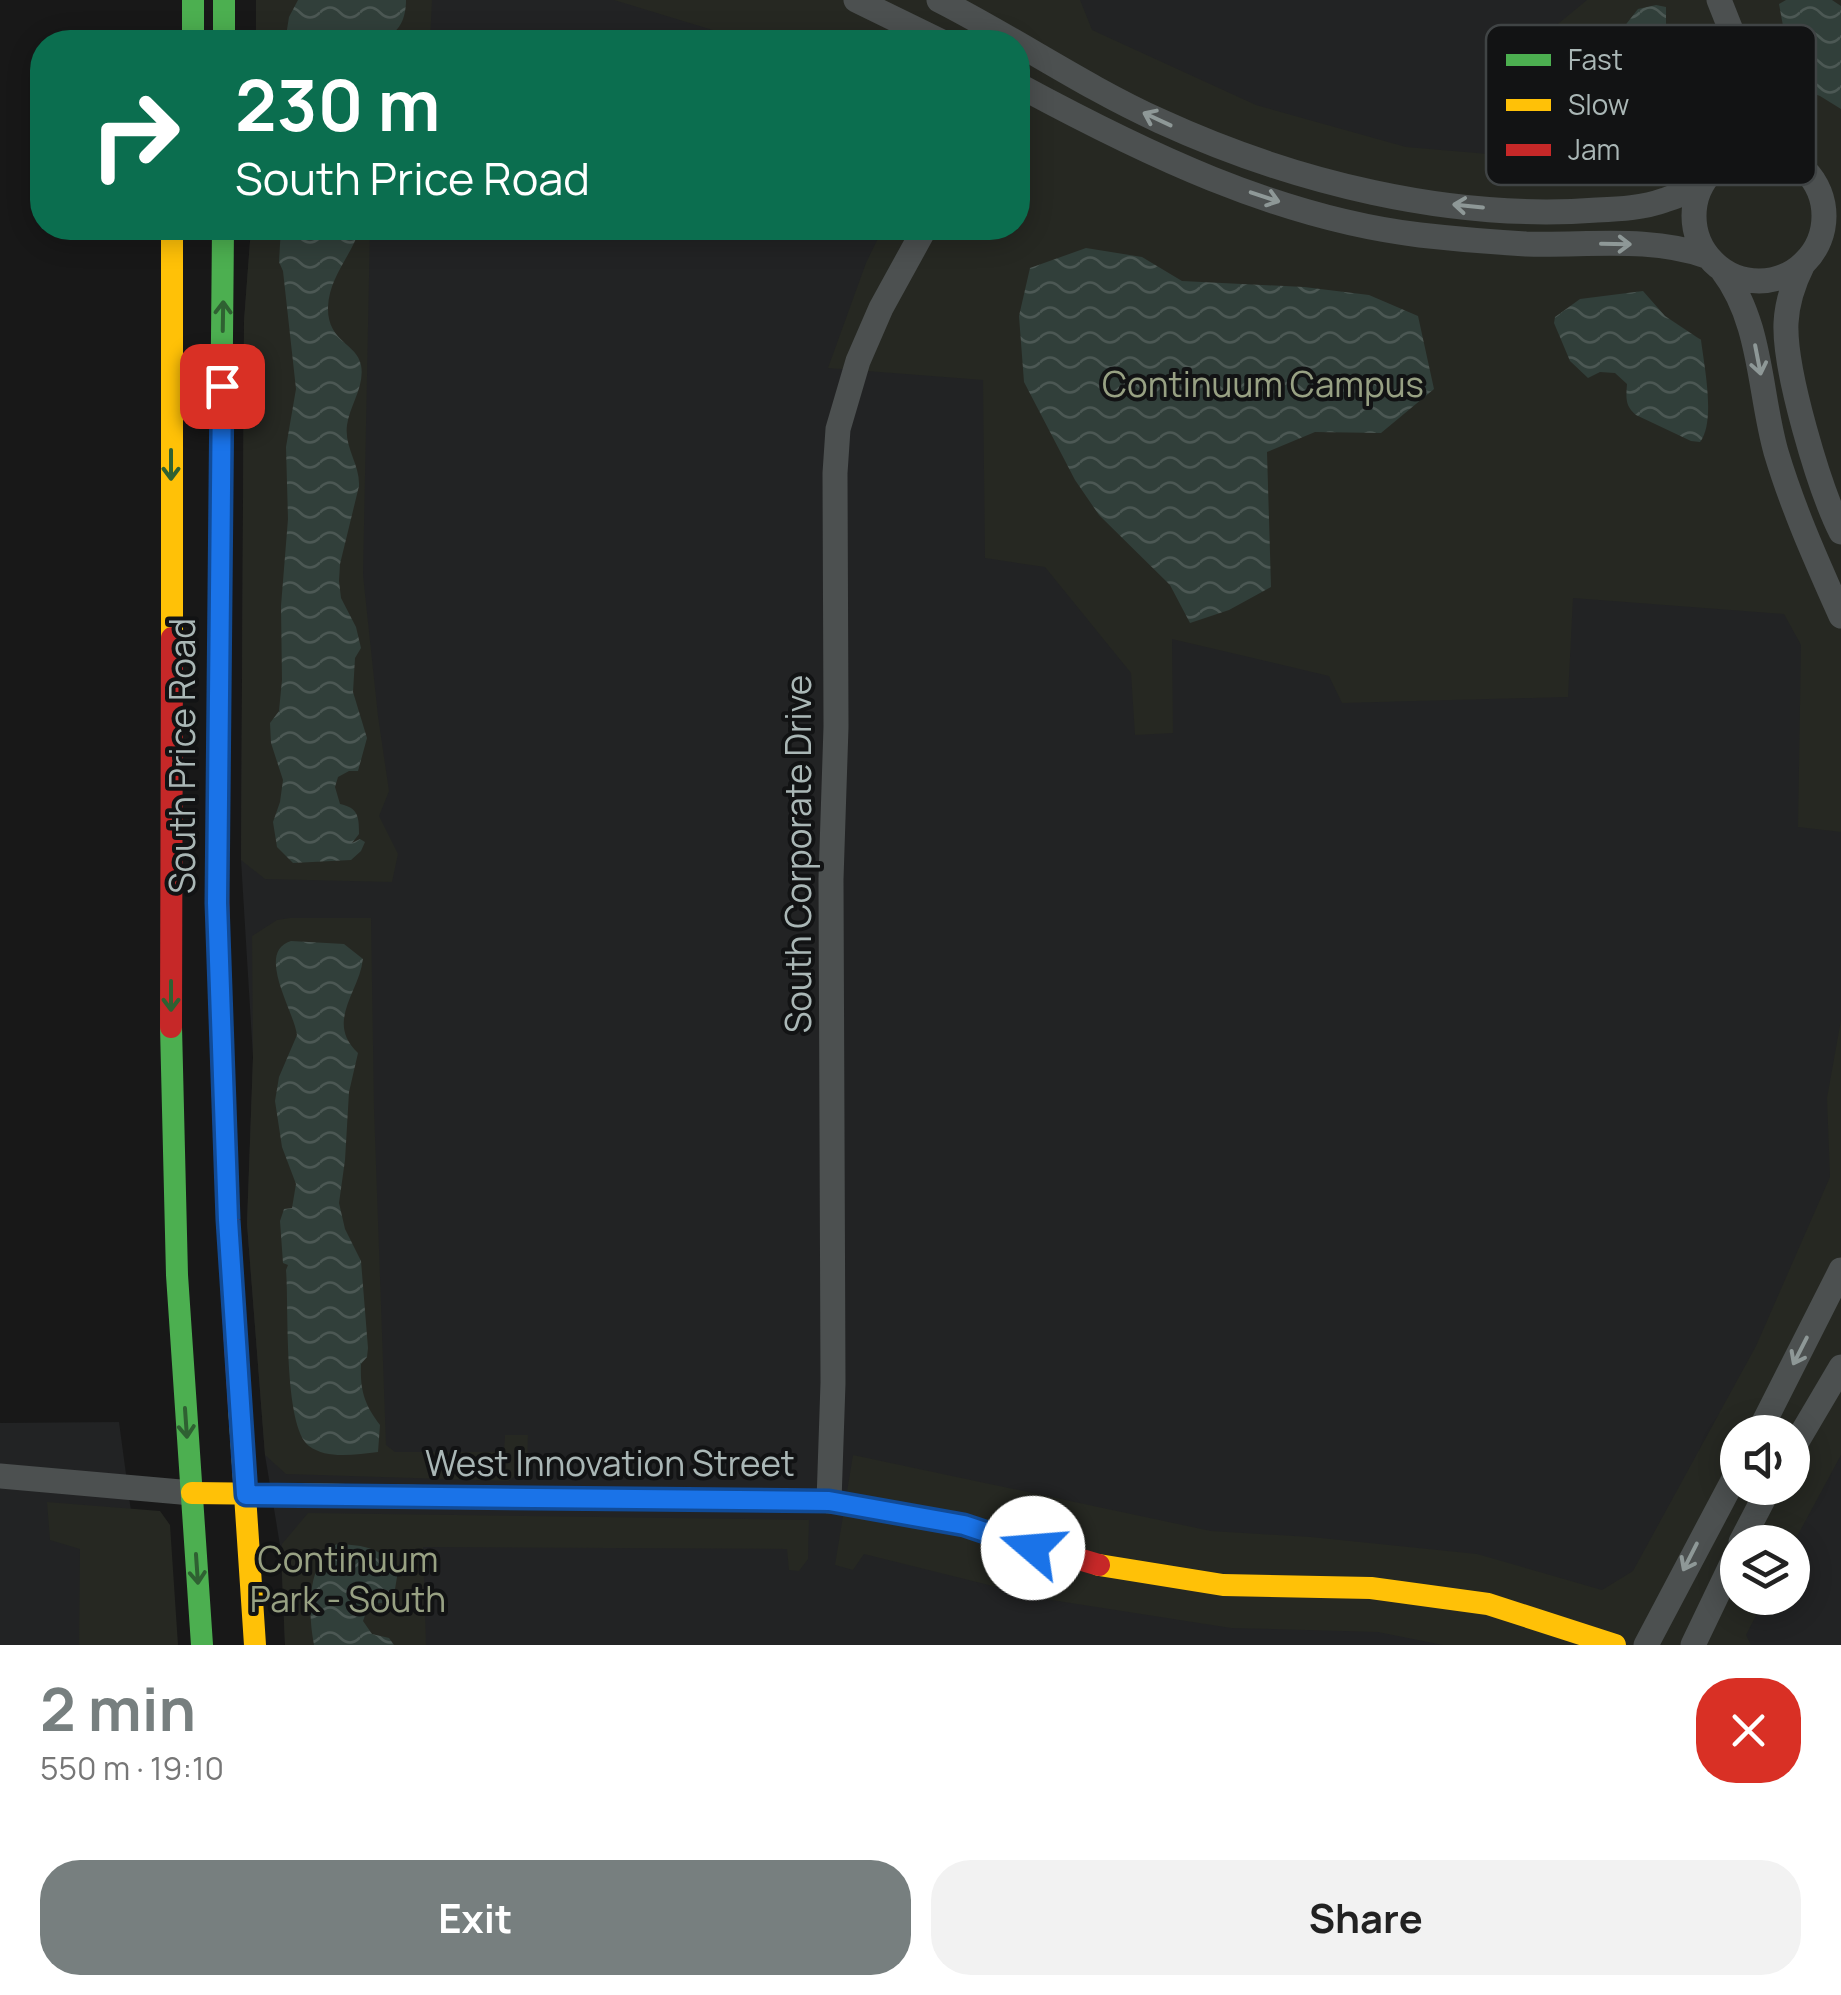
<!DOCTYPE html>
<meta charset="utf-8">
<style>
:root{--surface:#fff;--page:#f2f2f2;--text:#222;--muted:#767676;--accent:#777f7f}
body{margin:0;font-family:Manrope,sans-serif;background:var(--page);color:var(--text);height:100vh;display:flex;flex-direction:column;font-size:38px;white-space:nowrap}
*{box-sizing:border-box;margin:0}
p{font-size:32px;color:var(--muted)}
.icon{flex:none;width:55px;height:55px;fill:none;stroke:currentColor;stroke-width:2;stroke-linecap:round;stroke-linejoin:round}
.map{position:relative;height:1645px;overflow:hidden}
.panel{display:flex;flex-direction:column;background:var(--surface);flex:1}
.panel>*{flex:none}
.top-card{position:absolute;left:30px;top:30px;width:1000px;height:210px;border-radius:40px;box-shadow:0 5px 25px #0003;background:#0b6e4f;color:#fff;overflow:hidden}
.fabs{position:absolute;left:1720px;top:1415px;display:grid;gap:20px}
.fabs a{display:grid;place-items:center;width:90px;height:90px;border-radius:50%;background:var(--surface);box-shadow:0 5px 25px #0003;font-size:50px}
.pin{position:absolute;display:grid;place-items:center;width:85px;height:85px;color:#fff;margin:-42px;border-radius:20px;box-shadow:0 5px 15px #0006}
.me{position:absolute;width:110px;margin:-55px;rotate:288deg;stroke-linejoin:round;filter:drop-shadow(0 0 8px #0008)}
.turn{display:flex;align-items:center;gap:35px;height:210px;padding:0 40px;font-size:45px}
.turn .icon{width:130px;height:130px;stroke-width:2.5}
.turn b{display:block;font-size:70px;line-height:85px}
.round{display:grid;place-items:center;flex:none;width:105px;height:105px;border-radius:40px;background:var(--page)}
.head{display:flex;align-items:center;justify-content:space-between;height:170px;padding:0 40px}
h1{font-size:60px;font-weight:700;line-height:75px;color:var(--accent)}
.button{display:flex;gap:20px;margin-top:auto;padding:20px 40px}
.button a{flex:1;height:115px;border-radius:40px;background:var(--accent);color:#fff;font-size:40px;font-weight:700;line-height:115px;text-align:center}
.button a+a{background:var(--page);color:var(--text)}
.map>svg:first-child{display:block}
.built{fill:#222324;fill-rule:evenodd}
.green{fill:#262822;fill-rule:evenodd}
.water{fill:url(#water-waves)}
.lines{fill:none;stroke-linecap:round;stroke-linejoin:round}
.street{stroke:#4c5050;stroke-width:25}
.fast{stroke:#4caf50;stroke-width:22}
.slow{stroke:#ffc107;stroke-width:22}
.jam{stroke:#c62828;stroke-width:22}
.oneway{stroke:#8e9897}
.oneway2{stroke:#2f6132}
.route-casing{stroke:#114b97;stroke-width:25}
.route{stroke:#1a73e8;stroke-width:18}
.labels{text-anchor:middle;stroke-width:8;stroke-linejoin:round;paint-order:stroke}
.park-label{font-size:35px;fill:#98a183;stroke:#121314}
.street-label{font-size:35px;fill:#aab7b6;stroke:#121314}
.key{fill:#121314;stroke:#404445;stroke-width:2.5}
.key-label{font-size:28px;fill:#aab7b6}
</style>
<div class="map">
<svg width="1841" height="1645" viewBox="0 0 1841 1645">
<defs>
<pattern id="water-waves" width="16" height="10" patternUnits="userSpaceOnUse" patternTransform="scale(2.5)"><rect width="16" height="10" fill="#313f3a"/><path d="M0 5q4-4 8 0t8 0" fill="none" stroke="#4c5854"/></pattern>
</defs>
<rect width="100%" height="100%" fill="#181818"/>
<path class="built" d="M 256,0 L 1841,0 L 1841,1645 L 285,1645 L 281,1551 L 265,1455 L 247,1224 L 253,1057 L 241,860 L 244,321 L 251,228 L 1018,228 L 1018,42 L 256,42 ZM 1738,1432 L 1792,1432 L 1792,1488 L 1738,1488 ZM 1738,1542 L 1792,1542 L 1792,1598 L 1738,1598 Z
M 119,1422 L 149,1645 L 0,1645 L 0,1423 Z"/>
<path class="green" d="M 256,0 L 432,0 L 430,42 L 256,42 Z
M 614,0 L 1080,0 L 1092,30 L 1256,105 L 1406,147 L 1500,155 L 1508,101 L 1542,37 L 1587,0 L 1841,0 L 1841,832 L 1798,827 L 1801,645 L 1784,614 L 1573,598 L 1568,697 L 1342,703 L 1329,676 L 1172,639 L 1173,733 L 1135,735 L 1131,673 L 1045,567 L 985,558 L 983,380 L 828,368 L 866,263 L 883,228 L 1018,228 L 1018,42 L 752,42 Z
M 251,228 L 370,228 L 363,575 L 378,716 L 389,791 L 379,816 L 398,854 L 392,882 L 265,879 L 241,860 L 244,321 Z
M 290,918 L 371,918 L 374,1109 L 386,1445 L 395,1452 L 504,1452 L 505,1435 L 528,1435 L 527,1468 L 508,1481 L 286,1474 L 265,1455 L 247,1224 L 253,1057 L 252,936 L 277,920 Z
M 1841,1020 L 1841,1455 L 1793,1544 L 1738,1542 L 1738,1598 L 1765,1598 L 1746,1635 L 1751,1645 L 1443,1645 L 1378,1632 L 1231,1628 L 1045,1599 L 864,1554 L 853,1570 L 835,1565 L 853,1455 L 1211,1531 L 1311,1537 L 1477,1554 L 1602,1590 L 1633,1571 L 1756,1346 L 1830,1177 L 1827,1098 ZM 1738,1432 L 1792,1432 L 1792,1488 L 1738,1488 Z
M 47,1502 L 160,1511 L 170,1525 L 178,1645 L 79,1645 L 80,1549 L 50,1540 Z
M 308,1513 L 809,1520 L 808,1559 L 799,1571 L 789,1570 L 787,1549 L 423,1547 L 426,1645 L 285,1645 L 281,1551 L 282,1544 Z"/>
<path class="water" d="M 298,0 L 406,0 C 406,18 400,33 382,39 L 375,35 L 366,42 L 285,42 L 289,17 Z
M 1786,0 L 1832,0 L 1841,6 L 1841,109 L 1820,96 L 1794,86 L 1779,4 Z
M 1656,5 L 1666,7 L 1666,27 L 1678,33 L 1692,97 L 1659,122 L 1634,160 L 1568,156 L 1564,148 L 1543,145 L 1535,149 L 1536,132 L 1560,103 L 1576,61 L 1616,37 L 1638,9 Z
M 281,228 L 360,228 C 352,255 329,277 328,307 C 327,342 357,343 361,365 C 365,386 350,405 347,425 C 344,448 360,464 359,486 L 340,564 L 339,581 L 341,598 L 356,627 L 361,648 L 355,658 L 353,692 L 367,738 L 358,771 L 349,771 L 338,777 L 335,787 L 340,804 C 358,808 359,816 359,834 L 352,843 L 360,839 L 365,842 L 361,851 L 351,860 L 293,863 L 277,847 L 273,822 L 280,802 L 283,780 L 271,743 L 270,723 L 279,711 L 282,680 L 281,606 L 288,519 L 286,447 L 296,389 L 283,271 L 279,262 Z
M 1086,248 L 1142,257 L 1182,281 L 1304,287 L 1369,295 L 1418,316 L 1434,389 L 1381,433 L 1315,432 L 1267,452 L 1271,587 L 1229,610 L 1190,623 L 1170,585 L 1099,515 L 1075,480 L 1024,382 L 1019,316 L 1030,268 Z
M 1643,291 L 1665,316 L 1701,340 C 1704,365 1716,422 1700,442 L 1691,441 L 1636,415 C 1625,406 1626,398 1627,384 L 1615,373 L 1600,372 L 1588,378 L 1570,361 L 1554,323 L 1555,317 L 1580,299 Z
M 291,941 L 344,944 L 363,959 C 359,993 325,1022 358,1053 L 349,1092 L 345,1160 L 339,1203 L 345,1229 L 361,1261 L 368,1348 L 367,1357 L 361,1364 C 360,1390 364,1404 380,1425 L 378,1452 C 356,1454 328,1460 309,1446 C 283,1426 289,1306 286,1270 L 288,1265 L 283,1263 L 280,1221 L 284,1209 L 292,1208 L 296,1184 L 282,1147 L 275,1101 L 279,1077 L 297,1035 C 294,1011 255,952 291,941 Z
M 337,1544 C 365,1545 382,1548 398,1571 L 394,1595 L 382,1603 L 369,1604 L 363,1621 L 372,1634 L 389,1638 L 394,1645 L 314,1645 C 308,1613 306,1563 337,1544 Z"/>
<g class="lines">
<path class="street" d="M 856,0 L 942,42
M 939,0 C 1014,38 1083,86 1160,121 C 1293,182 1450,221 1597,210 C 1620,209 1643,208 1665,200 C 1677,196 1689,191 1700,186
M 1719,0 L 1756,93 L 1800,164
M 1018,85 C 1142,152 1277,218 1420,235 C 1455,239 1491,242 1526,244 C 1586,246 1649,236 1706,256
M1694 216a65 65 0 1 1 130 0a65 65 0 1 1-130 0Z
M 1724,160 L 1732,125 L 1737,56
M 1803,264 C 1794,282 1787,302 1786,323 C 1784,370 1819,488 1841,532
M 1722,270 C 1762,322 1759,392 1776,452 C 1793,509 1817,562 1841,616
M 1759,1432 L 1841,1270
M 1792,1450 L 1841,1367
M 0,1476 L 192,1493
M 829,1501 L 833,1383 L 831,879 L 836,727 L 835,473 L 838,429 L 858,361 L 881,308 L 925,228
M 1741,1542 L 1769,1488
M 1646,1645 L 1738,1471
M 1693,1645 L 1738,1551"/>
<path class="fast" d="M 193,0 L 193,42
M 224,0 L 224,42
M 218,773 L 223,228
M 171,1027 L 177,1275 L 202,1645"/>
<path class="slow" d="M 172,638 L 172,228
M 239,1405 L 255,1645
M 192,1493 L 573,1498
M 1099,1565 L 1223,1585 L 1371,1588 L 1488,1604 L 1615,1645"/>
<path class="jam" d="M 218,773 C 216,984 225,1195 239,1405
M 171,1027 L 172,638
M 573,1498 L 829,1501 L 963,1525 L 1099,1565"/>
</g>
<defs><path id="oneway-shaft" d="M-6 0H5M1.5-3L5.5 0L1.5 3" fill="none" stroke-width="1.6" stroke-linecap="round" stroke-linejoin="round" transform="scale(2.5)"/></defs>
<g class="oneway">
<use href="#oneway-shaft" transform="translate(1157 119) rotate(-155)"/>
<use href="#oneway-shaft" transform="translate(1265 197) rotate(18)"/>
<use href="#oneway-shaft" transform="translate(1468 206) rotate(-174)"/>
<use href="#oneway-shaft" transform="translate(1616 244) rotate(1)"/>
<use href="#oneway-shaft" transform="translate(1758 360) rotate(79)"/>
<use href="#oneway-shaft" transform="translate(1800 1351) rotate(117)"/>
<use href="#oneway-shaft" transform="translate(1690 1557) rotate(117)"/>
</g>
<g class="oneway2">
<use href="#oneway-shaft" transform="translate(223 316) rotate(-89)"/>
<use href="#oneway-shaft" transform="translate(171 465) rotate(90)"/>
<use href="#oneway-shaft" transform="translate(171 996) rotate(90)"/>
<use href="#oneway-shaft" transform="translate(186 1423) rotate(86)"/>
<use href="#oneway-shaft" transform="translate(197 1569) rotate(86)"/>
</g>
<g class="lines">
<g class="route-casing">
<path id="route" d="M 222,386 L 217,903 L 228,1220 L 246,1495 L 829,1501 L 964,1525 L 1033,1548"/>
</g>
<use href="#route" class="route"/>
</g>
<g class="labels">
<g class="park-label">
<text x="1263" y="397">Continuum Campus</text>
<text x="348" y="1572">Continuum<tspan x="348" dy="40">Park - South</tspan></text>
</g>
<g class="street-label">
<text transform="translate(183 756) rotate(-90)" y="12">South Price Road</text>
<text transform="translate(799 854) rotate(-90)" y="12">South Corporate Drive</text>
<text x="610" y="1476">West Innovation Street</text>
</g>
</g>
<rect x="1486" y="25" width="330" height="160" rx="15" class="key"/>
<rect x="1506" y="54" width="45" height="12" fill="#4caf50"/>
<rect x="1506" y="99" width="45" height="12" fill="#ffc107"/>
<rect x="1506" y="144" width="45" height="12" fill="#c62828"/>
<g class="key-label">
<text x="1568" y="70">Fast</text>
<text x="1568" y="115">Slow</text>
<text x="1568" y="160">Jam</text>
</g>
</svg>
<div class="fabs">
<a><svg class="icon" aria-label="sound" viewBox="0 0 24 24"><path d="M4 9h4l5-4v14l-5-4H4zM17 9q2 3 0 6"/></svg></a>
<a><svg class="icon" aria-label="layers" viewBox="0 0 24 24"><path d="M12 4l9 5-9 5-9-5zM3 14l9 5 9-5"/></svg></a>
</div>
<div class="pin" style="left:222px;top:386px;background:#d93025"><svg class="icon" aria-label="arrive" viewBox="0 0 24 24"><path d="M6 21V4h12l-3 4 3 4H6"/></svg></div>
<svg class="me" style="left:1033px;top:1548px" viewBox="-20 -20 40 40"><circle r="19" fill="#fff"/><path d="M0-13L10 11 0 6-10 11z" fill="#1a73e8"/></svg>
<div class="top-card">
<div class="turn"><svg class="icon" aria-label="right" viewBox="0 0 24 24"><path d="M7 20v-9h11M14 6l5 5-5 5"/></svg><div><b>230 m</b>South Price Road</div></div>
</div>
</div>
<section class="panel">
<div class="head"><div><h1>2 min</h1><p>550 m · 19:10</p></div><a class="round" style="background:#d93025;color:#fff"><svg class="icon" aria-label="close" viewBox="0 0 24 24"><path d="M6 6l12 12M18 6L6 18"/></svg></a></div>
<div class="button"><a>Exit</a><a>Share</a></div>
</section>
